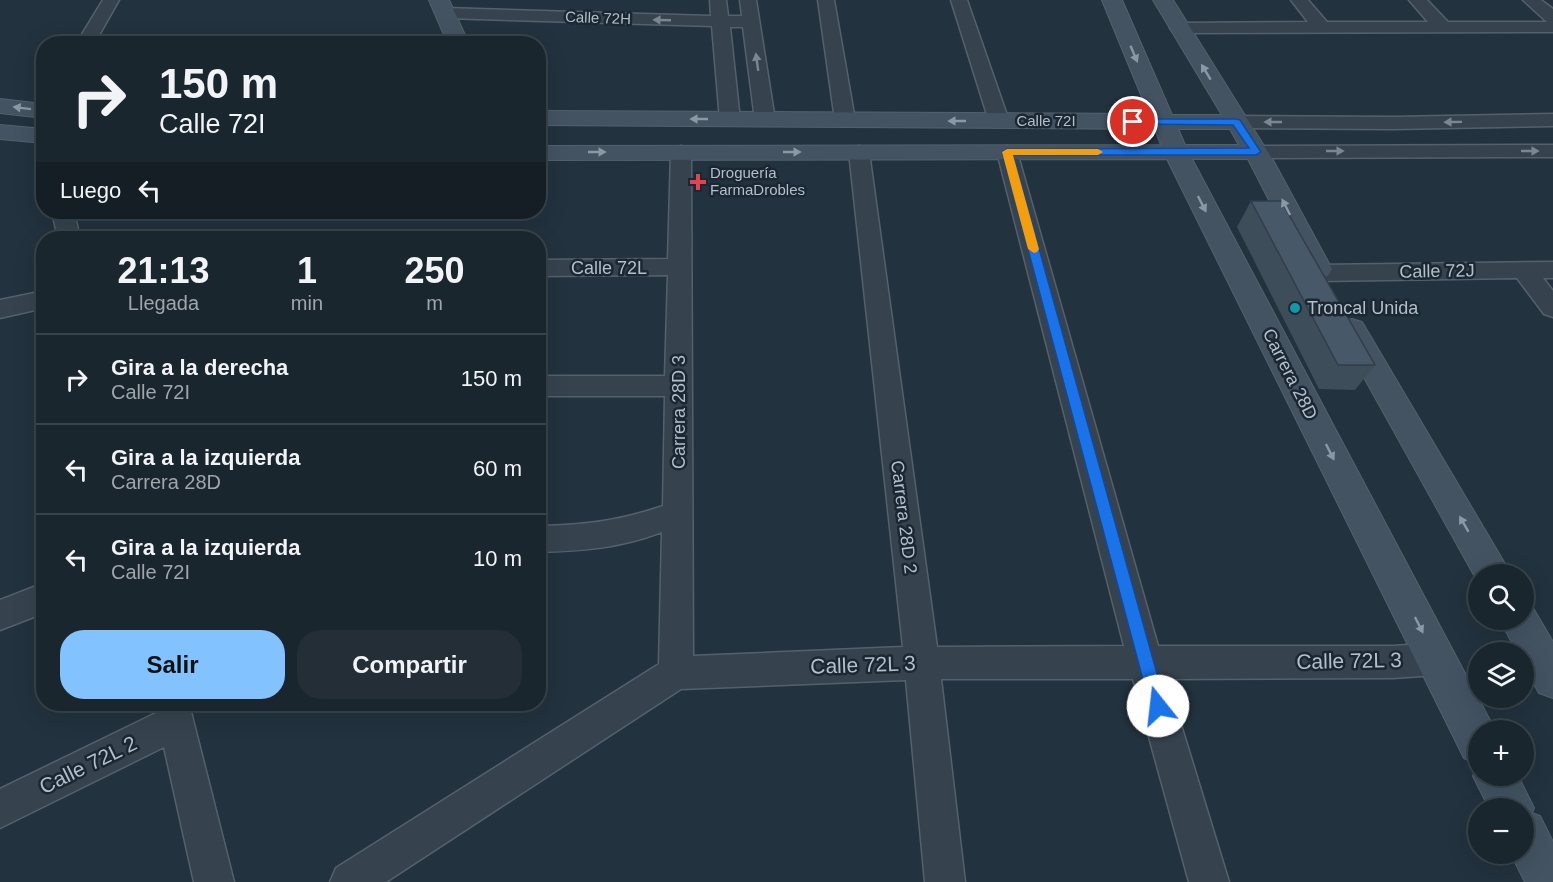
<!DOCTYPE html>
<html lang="es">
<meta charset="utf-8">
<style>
:root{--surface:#1a262e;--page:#232e36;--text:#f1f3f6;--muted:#9fa5aa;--line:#38434a;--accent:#81c2ff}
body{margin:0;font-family:Arial,sans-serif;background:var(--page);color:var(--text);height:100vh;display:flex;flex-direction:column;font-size:22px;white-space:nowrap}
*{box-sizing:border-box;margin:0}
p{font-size:20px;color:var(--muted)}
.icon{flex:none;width:33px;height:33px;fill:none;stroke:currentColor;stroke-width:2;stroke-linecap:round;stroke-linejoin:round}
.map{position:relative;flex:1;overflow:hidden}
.side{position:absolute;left:36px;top:231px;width:510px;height:480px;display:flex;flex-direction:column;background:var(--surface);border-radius:24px;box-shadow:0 6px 24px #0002,0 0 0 2px var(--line)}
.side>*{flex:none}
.hud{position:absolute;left:36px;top:36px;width:510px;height:183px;border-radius:24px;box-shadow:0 6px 24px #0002,0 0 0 2px var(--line);background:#1a262e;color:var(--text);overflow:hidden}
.buttons{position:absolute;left:1468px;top:564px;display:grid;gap:12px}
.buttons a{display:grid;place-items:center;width:66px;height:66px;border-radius:50%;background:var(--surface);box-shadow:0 6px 24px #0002,0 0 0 2px var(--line);font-size:30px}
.pin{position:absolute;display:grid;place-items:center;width:51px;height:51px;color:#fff;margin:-26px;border:3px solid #fff;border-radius:50%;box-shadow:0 2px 6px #0007}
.me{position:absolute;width:66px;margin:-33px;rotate:344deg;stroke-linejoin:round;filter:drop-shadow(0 0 4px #0008)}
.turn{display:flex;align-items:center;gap:21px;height:126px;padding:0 24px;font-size:27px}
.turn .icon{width:78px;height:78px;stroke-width:2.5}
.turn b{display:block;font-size:42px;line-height:51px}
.then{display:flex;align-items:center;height:57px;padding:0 24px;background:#0003;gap:12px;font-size:22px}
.eta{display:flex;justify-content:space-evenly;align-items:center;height:102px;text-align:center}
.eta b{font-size:36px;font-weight:600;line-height:42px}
.button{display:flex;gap:12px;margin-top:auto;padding:12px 24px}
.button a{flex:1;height:69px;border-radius:24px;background:var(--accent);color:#111;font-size:24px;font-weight:600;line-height:69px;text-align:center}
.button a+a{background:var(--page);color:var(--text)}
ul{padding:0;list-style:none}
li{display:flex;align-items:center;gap:18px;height:90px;padding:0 24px;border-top:2px solid var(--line)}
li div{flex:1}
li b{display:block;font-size:22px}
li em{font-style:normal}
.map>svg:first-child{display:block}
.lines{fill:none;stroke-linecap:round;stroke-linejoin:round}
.street-casing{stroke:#54616c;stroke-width:3}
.secondary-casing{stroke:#54616c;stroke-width:2}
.street{fill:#36434e;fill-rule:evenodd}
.secondary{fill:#435362;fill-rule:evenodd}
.wall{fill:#3d4d59}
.building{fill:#475968;stroke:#323e49;stroke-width:1.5}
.oneway{fill:#7a8792}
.oneway2{fill:#8b99a6}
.route{fill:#1a73e8;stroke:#114b97;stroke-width:1.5}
.slow{fill:#f59e0b}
.health-dot{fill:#e0444e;stroke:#1b2833;stroke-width:2}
.culture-dot{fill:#0f9aa8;stroke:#1b2833;stroke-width:2}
.labels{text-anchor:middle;stroke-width:5;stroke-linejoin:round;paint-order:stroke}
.far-street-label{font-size:15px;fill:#b2beca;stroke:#1b2833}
.far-poi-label{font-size:15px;fill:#b2beca;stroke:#1b2833;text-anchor:start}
.street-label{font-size:18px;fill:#b2beca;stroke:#1b2833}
.poi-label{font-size:18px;fill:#b2beca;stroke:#1b2833;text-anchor:start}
.near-street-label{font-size:21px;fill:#b2beca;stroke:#1b2833}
</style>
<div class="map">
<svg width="1553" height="882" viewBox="0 0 1553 882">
<rect width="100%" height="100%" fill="#22323e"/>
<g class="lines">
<g class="street-casing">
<path id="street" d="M 103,0 L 119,0 L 94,44 L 76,44 Z
M 710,0 L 726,0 L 728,16 L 742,16 L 740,0 L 756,0 L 775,120 L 772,124 L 758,124 L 755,120 L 743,27 L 730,27 L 740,120 L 737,124 L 723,124 L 720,120 L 712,26 L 445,18 L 439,17 L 436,13 L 439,9 L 445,8 L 711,16 Z
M 818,0 L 834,0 L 855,120 L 852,124 L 838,124 L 835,120 Z
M 951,0 L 967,0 L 1009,121 L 1006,125 L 992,125 L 989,121 Z
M 1291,0 L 1308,0 L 1327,22 L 1428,22 L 1409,0 L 1427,0 L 1448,22 L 1547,22 L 1523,0 L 1541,0 L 1553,9 L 1553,32 L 1179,33 L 1173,32 L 1170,28 L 1173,24 L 1179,23 L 1308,22 Z
M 1553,114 L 1553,126 L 1394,129 L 1236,128 L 1229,126 L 1226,122 L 1229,118 L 1236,116 L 1394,117 Z
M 1553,145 L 1553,157 L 1256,158 L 1249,156 L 1246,152 L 1249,148 L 1256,146 Z
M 681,146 L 688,148 L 691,152 L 693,656 L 903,647 L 849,152 L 852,148 L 859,146 L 866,148 L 869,152 L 937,647 L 1124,646 L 997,152 L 1000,148 L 1007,146 L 1014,148 L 1017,152 L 1158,646 L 1393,646 L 1437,643 L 1449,648 L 1454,659 L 1449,670 L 1437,675 L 1393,678 L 1167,679 L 1229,882 L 1189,882 L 1133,679 L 941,679 L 965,882 L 925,882 L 906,680 L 681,689 L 386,882 L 330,882 L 336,868 L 659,664 L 662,532 C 619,548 584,551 538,552 L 538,526 C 586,525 618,521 663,506 L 665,396 L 538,396 L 538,376 L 665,376 L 668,275 L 538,276 L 538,260 L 668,259 L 671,152 L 674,148 Z
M 52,212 L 74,212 L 80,238 L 58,238 Z
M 1553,262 L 1553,278 L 1543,278 L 1553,291 L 1553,317 L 1544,314 L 1517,278 L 1320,281 L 1311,279 L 1308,273 L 1311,267 L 1320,265 Z
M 44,291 L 44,308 L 0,318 L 0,300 Z
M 44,583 L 44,613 L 0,630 L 0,600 Z
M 155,704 L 189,704 L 234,882 L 194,882 L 164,747 L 0,828 L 0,789 L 156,713 Z"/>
</g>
<g class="secondary-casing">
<path id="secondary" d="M 429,0 L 449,0 L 469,44 L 448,44 Z
M 1102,0 L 1122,0 L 1172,115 L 1222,115 L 1153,0 L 1173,0 L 1274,162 L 1332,269 L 1328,276 L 1318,278 L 1308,276 L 1248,159 L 1192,159 L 1494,728 L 1495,730 L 1479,730 L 1479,776 L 1518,776 L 1534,808 L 1532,813 L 1540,816 L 1553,842 L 1553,882 L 1525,882 L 1511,854 L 1524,854 L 1524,808 L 1489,808 L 1473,776 L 1478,764 L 1464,758 L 1167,159 L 538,160 L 538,146 L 1161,145 L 1155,129 L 538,125 L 538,111 L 1149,114 ZM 1178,129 L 1230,129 L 1239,145 L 1185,145 Z
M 0,99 L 44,104 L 44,118 L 0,113 Z
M 0,125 L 44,129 L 44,143 L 0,139 Z
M 1352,319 L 1362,322 L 1511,574 L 1479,574 L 1479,584 L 1337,329 L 1342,322 Z
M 1524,604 L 1533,608 L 1553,642 L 1553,698 L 1539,693 L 1524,666 L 1524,652 L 1517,652 L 1500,620 L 1524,620 Z"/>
</g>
<use href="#street" class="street"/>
<use href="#secondary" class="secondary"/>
</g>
<path class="wall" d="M 1251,201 L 1375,365 L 1355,390 L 1319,389 L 1237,227 Z"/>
<path class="building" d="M 1251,201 L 1281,201 L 1375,365 L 1338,365 Z"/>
<defs><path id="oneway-solid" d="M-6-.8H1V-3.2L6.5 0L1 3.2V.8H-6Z" transform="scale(1.5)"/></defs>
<g class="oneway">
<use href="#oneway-solid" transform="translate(662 20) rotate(-178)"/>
<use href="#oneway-solid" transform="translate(757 62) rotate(-98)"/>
<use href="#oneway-solid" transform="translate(1273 122) rotate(-180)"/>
<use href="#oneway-solid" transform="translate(1453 122) rotate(179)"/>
<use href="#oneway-solid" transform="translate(1335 151)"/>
<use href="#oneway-solid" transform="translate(1530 151)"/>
</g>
<g class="oneway2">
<use href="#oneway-solid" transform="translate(1134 54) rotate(67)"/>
<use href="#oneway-solid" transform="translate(1206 72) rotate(-121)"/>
<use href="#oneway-solid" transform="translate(22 108) rotate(-173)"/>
<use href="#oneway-solid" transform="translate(699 119) rotate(-180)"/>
<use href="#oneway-solid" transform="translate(957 121) rotate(-180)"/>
<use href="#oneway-solid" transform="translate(597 152)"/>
<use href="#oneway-solid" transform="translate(792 152)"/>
<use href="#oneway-solid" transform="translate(1202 204) rotate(63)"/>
<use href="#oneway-solid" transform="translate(1286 207) rotate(-117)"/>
<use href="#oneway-solid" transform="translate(1330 452) rotate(63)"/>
<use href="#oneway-solid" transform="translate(1464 524) rotate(-120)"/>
<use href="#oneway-solid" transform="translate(1419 625) rotate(63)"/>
</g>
<path class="route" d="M 1129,119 L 1236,119 L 1240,120 L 1261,152 L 1256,155 L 1013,155 L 1166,706 L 1164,712 L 1158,714 L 1152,712 L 1150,706 L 1002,152 L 1007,149 L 1249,148 L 1233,125 L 1133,124 L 1128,122 Z"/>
<path class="slow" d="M 1007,149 L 1098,149 L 1103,152 L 1098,155 L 1013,155 L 1039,249 L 1037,252 L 1034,253 L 1028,249 L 1002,152 Z"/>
<path class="health-dot" d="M695 173h6v6h6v6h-6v6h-6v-6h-6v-6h6z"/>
<circle class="culture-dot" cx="1295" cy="308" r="6"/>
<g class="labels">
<g class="far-street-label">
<text transform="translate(598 18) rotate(2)" y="5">Calle 72H</text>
<text x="1046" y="126">Calle 72I</text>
</g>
<g class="far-poi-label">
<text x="710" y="178">Droguería<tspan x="710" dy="17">FarmaDrobles</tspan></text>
</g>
<g class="street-label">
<text x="609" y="274">Calle 72L</text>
<text transform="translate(1437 271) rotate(-1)" y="6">Calle 72J</text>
<text transform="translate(1290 374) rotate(63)" y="6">Carrera 28D</text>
<text transform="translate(679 412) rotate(-90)" y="6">Carrera 28D 3</text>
<text transform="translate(904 517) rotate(83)" y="6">Carrera 28D 2</text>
</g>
<g class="poi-label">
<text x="1307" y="314">Troncal Unida</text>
</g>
<g class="near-street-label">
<text transform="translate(1349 661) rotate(-1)" y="7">Calle 72L 3</text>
<text transform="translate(863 665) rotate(-2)" y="7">Calle 72L 3</text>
<text transform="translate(88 765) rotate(-26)" y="7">Calle 72L 2</text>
</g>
</g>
</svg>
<div class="buttons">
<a><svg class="icon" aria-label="search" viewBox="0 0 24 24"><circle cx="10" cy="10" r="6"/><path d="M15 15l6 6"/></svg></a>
<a><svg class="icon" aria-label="layers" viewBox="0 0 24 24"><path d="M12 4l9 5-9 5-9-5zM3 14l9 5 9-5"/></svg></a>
<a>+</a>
<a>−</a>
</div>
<div class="pin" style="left:1133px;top:122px;background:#d93025"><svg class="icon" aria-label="arrive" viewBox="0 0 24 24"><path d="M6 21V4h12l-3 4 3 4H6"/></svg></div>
<svg class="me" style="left:1158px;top:706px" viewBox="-20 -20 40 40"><circle r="19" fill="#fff"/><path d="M0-13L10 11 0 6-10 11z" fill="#1a73e8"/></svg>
<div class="hud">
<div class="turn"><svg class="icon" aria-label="right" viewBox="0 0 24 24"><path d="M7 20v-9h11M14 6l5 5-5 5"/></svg><div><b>150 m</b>Calle 72I</div></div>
<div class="then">Luego<svg class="icon" aria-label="left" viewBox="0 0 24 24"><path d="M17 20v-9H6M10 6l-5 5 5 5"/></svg></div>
</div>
<section class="side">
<div class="eta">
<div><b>21:13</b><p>Llegada</p></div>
<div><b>1</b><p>min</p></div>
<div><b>250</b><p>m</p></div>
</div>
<ul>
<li><svg class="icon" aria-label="right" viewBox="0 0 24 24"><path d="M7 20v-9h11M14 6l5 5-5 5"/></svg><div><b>Gira a la derecha</b><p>Calle 72I</p></div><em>150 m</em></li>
<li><svg class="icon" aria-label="left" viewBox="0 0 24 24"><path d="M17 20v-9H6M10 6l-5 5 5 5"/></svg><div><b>Gira a la izquierda</b><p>Carrera 28D</p></div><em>60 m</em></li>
<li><svg class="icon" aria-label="left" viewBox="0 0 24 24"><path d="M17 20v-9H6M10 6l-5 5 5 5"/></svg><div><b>Gira a la izquierda</b><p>Calle 72I</p></div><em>10 m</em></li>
</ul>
<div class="button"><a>Salir</a><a>Compartir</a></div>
</section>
</div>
